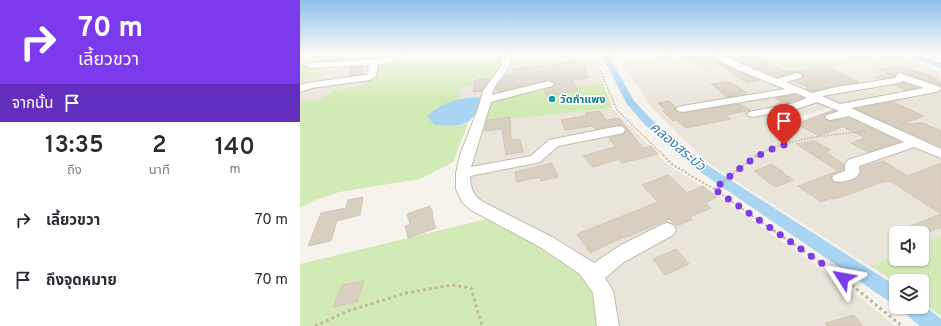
<!DOCTYPE html>
<html lang="th">
<meta charset="utf-8">
<style>
:root{--surface:#fff;--page:#f2f2f3;--text:#2b2b33;--muted:#7c7c81}
body{margin:0;font-family:Overpass,"Noto Sans Thai",sans-serif;background:var(--page);color:var(--text);height:100vh;display:flex;flex-direction:column;font-size:15px;white-space:nowrap}
*{box-sizing:border-box;margin:0}
p{font-size:13px;color:var(--muted)}
.icon{flex:none;width:22px;height:22px;fill:none;stroke:currentColor;stroke-width:2;stroke-linecap:round;stroke-linejoin:round}
.map{position:relative;flex:1;overflow:hidden}
.drawer{display:flex;flex-direction:column;background:var(--surface);width:300px}
.drawer>*{flex:none}
.hud{background:#7c3aed;color:#fff;overflow:hidden}
.controls{position:absolute;left:589px;top:226px;display:grid;gap:8px}
.controls a{display:grid;place-items:center;width:40px;height:40px;border-radius:6px;background:var(--surface);box-shadow:0 1px 3px #0004;font-size:20px}
.pin{position:absolute;display:grid;place-items:center;width:34px;height:34px;color:#fff;margin:-41px -17px;border-radius:50% 50% 50% 0;rotate:-45deg;box-shadow:0 0 4px #0007}
.pin .icon{rotate:45deg}
.me{position:absolute;width:44px;margin:-22px;rotate:304deg;stroke-linejoin:round;filter:drop-shadow(0 0 3px #0008)}
.turn{display:flex;align-items:center;gap:14px;height:84px;padding:0 12px;font-size:18px}
.turn .icon{width:52px;height:52px;stroke-width:2.5}
.turn b{display:block;font-size:28px;line-height:34px}
.then{display:flex;align-items:center;height:38px;padding:0 12px;background:#0003;gap:8px;font-size:15px}
.eta{display:flex;justify-content:space-evenly;align-items:center;height:68px;text-align:center}
.eta b{font-size:24px;font-weight:600;line-height:28px}
ul{padding:0;list-style:none}
li{display:flex;align-items:center;gap:12px;height:60px;padding:0 12px}
li div{flex:1}
li b{display:block;font-size:15px}
li em{font-style:normal}
main{display:flex;flex:1;min-height:0}
.map>svg:first-child{display:block}
.residential{fill:#eae5da;fill-rule:evenodd}
.green{fill:#d2eab5}
.water{fill:#a9d4f2}
.lines{fill:none;stroke-linecap:round;stroke-linejoin:round}
.canal{fill:#a9d4f2;fill-rule:evenodd}
.building{fill:#d8cfc1;stroke:#d3c7b4}
.minor-casing{stroke:#c2bbae;stroke-width:2}
.path-far2{stroke:#c4b79f;stroke-width:1.5;stroke-dasharray:1.5 1.5;stroke-linecap:butt}
.path-far1{stroke:#c4b79f;stroke-width:2;stroke-dasharray:2 2;stroke-linecap:butt}
.path{stroke:#c4b79f;stroke-width:3;stroke-dasharray:3 3;stroke-linecap:butt}
.minor{fill:#fff;fill-rule:evenodd}
.route{stroke:#7c3aed;stroke-width:7;stroke-dasharray:0 12.6}
.culture-dot{fill:#0f9aa8;stroke:#fff;stroke-width:1.5}
.labels{text-anchor:middle;stroke-width:3;stroke-linejoin:round;paint-order:stroke}
.far-culture-label{font-size:11px;font-weight:bold;fill:#0d838f;stroke:#fff;text-anchor:start}
.water-label{font-size:14px;font-style:italic;fill:#2e7ab2;stroke:#fff}
</style>
<main>
<section class="drawer">
<div class="hud">
<div class="turn"><svg class="icon" aria-label="right" viewBox="0 0 24 24"><path d="M7 20v-9h11M14 6l5 5-5 5"/></svg><div><b>70 m</b>เลี้ยวขวา</div></div>
<div class="then">จากนั้น<svg class="icon" aria-label="arrive" viewBox="0 0 24 24"><path d="M6 21V4h12l-3 4 3 4H6"/></svg></div>
</div>
<div class="eta">
<div><b>13:35</b><p>ถึง</p></div>
<div><b>2</b><p>นาที</p></div>
<div><b>140</b><p>m</p></div>
</div>
<ul>
<li><svg class="icon" aria-label="right" viewBox="0 0 24 24"><path d="M7 20v-9h11M14 6l5 5-5 5"/></svg><div><b>เลี้ยวขวา</b></div><em>70 m</em></li>
<li><svg class="icon" aria-label="arrive" viewBox="0 0 24 24"><path d="M6 21V4h12l-3 4 3 4H6"/></svg><div><b>ถึงจุดหมาย</b></div><em>70 m</em></li>
</ul>
</section>
<div class="map">
<svg width="641" height="326" viewBox="0 0 641 326">
<rect width="100%" height="100%" fill="#f6f3ec"/>
<path class="residential" d="M 0,54 L 205,54 L 206,61 L 184,89 L 180,97 L 169,98 L 149,103 L 91,98 L 0,101 Z
M 212,54 L 291,54 L 303,83 L 234,90 L 191,101 L 192,91 L 211,64 Z
M 315,54 L 406,54 L 530,108 L 487,120 L 516,136 L 566,123 L 641,158 L 641,316 L 622,302 L 622,281 L 596,281 L 596,283 L 408,163 L 353,109 ZM 596,233 L 622,233 L 622,259 L 596,259 Z
M 417,54 L 457,54 L 490,70 L 520,67 L 577,57 L 585,58 L 599,62 L 610,60 L 641,73 L 641,149 L 544,105 Z
M 312,108 L 369,166 L 414,193 L 556,294 L 595,326 L 317,326 L 308,282 L 289,262 L 174,196 L 169,179 L 174,154 L 185,119 L 221,118 Z"/>
<path class="green" d="M 33,54 L 101,54 L 77,61 L 27,62 Z
M 116,54 L 119,58 L 135,54 L 205,54 L 206,61 L 193,77 L 173,79 L 171,86 L 159,88 L 161,100 L 149,103 L 132,112 L 157,126 L 168,123 L 153,162 L 120,179 L 39,192 L 13,201 L 0,208 L 0,101 L 21,100 L 33,90 L 64,85 L 77,64 L 81,62 Z
M 457,54 L 600,54 L 610,60 C 599,64 588,58 577,57 L 520,67 L 490,70 Z
M 9,62 L 7,65 L 27,66 L 17,77 L 4,79 L 0,83 L 0,63 Z
M 303,83 L 312,108 L 221,118 L 185,119 L 191,101 L 234,90 Z
M 191,218 L 284,276 L 295,292 L 299,326 L 0,326 L 0,264 Z
M 641,236 L 641,316 L 622,302 L 622,281 L 596,281 L 596,283 L 571,266 L 596,255 L 596,259 L 622,259 L 622,244 Z"/>
<path class="water" d="M 180,97 C 175,128 162,126 135,125 L 127,117 C 140,102 161,98 180,97 Z"/>
<g class="lines">
<path class="canal" d="M 301,54 L 308,54 L 334,101 L 353,121 L 404,163 L 596,286 L 596,304 L 590,302 L 396,169 L 345,125 L 327,104 Z
M 606,54 L 616,54 L 641,63 L 641,68 Z
M 622,304 L 641,319 L 641,326 L 620,326 L 604,313 L 602,307 L 622,307 Z"/>
</g>
<path class="building" d="M 379,54 L 406,54 L 430,68 L 460,80 L 448,83 L 414,62 L 401,65 Z
M 422,54 L 449,54 L 488,72 L 528,67 L 559,82 L 512,91 L 506,89 L 509,88 L 494,81 L 503,77 L 500,73 L 497,72 L 477,77 Z
M 280,61 L 289,78 L 272,80 L 278,91 L 246,96 L 244,90 L 252,87 L 255,84 L 249,80 L 199,92 L 196,88 L 204,77 L 207,76 L 208,74 L 214,74 L 213,69 Z
M 598,66 L 638,78 L 634,80 L 641,82 L 641,86 L 600,72 L 597,73 L 595,77 L 580,79 L 575,77 L 590,74 L 578,69 Z
M 52,67 L 64,67 L 62,74 L 49,76 Z
M 191,78 L 182,91 L 173,92 L 175,80 Z
M 431,82 L 448,94 L 427,97 L 411,84 Z
M 603,83 L 618,88 L 606,90 L 595,85 Z
M 496,95 L 503,98 L 485,103 L 475,98 Z
M 369,101 L 376,107 L 374,109 L 377,112 L 382,113 L 440,104 L 450,110 L 426,115 L 431,119 L 386,128 L 377,120 L 373,121 L 363,111 L 366,111 L 358,103 Z
M 593,102 L 624,116 L 602,124 L 623,123 L 641,131 L 641,147 L 556,109 Z
M 533,110 L 535,111 L 524,116 L 526,120 L 531,121 L 549,118 L 600,142 L 568,152 L 551,143 L 565,138 L 543,127 L 519,136 L 496,124 Z
M 300,111 L 306,120 L 319,118 L 343,148 L 351,146 L 358,154 L 322,163 L 319,159 L 293,167 L 283,156 L 315,147 L 309,138 L 324,134 L 326,131 L 324,126 L 319,125 L 295,129 L 293,126 L 265,130 L 261,120 L 286,116 L 285,113 Z
M 210,117 L 211,140 L 220,139 L 223,152 L 206,155 L 202,129 L 184,131 L 187,120 Z
M 515,141 L 530,150 L 525,152 L 544,164 L 544,170 L 533,174 L 531,177 L 533,182 L 536,183 L 552,180 L 559,176 L 561,167 L 583,161 L 608,176 L 641,163 L 641,227 L 622,234 L 610,226 L 641,214 L 590,181 L 582,182 L 550,194 L 534,199 L 532,198 L 521,202 L 498,186 L 538,171 L 496,144 Z
M 252,163 L 258,177 L 241,181 L 240,177 L 217,182 L 215,172 Z
M 472,164 L 493,180 L 475,187 L 454,171 Z
M 368,175 L 387,193 L 403,186 L 417,197 L 405,203 L 411,208 L 390,217 L 392,219 L 377,226 L 369,219 L 325,238 L 324,237 L 290,253 L 277,234 L 358,202 L 342,185 Z
M 63,197 L 60,215 L 37,221 L 31,241 L 8,246 L 21,213 L 46,208 L 48,200 Z
M 130,206 L 133,214 L 132,215 L 136,228 L 108,238 L 105,226 L 110,224 L 107,214 Z
M 376,249 L 389,264 L 365,275 L 353,259 Z
M 64,281 L 57,302 L 33,307 L 42,285 Z
M 554,315 L 563,326 L 527,326 L 526,323 Z"/>
<g class="lines">
<g class="minor-casing">
<path id="minor" d="M 98,54 L 112,54 L 111,56 L 78,65 L 76,76 L 70,80 L 12,88 L 0,92 L 0,85 L 7,83 L 65,75 L 67,75 L 69,65 L 10,68 L 7,67 L 6,65 L 7,63 L 78,59 Z
M 204,54 L 212,54 C 212,72 195,79 192,95 L 249,81 L 254,84 L 252,86 L 191,102 L 171,167 L 231,156 L 249,140 L 319,126 L 323,127 L 325,130 L 323,133 L 319,134 L 258,146 L 240,162 L 170,176 C 170,187 173,196 183,202 L 252,237 L 294,263 L 321,245 L 361,225 L 367,223 L 373,225 L 376,230 L 373,235 L 324,262 L 305,278 L 313,291 L 319,326 L 297,326 L 293,293 L 280,274 L 240,247 L 171,210 L 162,202 L 156,189 L 156,173 L 160,155 L 178,109 L 183,91 L 200,68 Z
M 360,54 L 376,54 C 373,58 363,58 360,54 Z
M 407,54 L 418,54 L 477,79 L 497,73 L 500,74 L 502,76 L 500,78 L 486,82 L 512,93 L 536,87 L 596,78 L 597,74 L 600,73 L 640,87 L 641,89 L 636,92 L 551,108 L 641,149 L 641,158 L 614,147 L 559,166 C 559,168 560,170 559,173 C 557,180 540,183 534,181 L 532,178 L 534,175 L 545,171 L 545,165 L 548,160 L 604,142 L 549,116 L 531,120 L 527,119 L 525,117 L 527,115 L 539,111 L 517,102 L 497,109 L 453,117 L 449,116 L 447,114 L 449,112 L 494,103 L 507,98 L 496,93 L 382,112 L 378,111 L 376,109 L 378,107 L 382,106 L 485,89 L 431,67 ZM 603,81 L 624,88 L 540,104 L 522,96 L 599,83 Z"/>
</g>
<path class="path-far2" d="M 293,54 L 317,110 L 364,156
M 456,156 C 488,137 529,136 565,131"/>
<path class="path-far1" d="M 363,155 L 373,165 L 414,189 L 474,231
M 414,189 L 457,155"/>
<path class="path" d="M 473,230 L 543,278 L 602,326
M 15,326 L 48,311 L 106,293 L 152,285 L 171,288 L 182,326"/>
<use href="#minor" class="minor"/>
</g>
<linearGradient id="sky" x2="0" y2="1"><stop stop-color="#8fc1ec"/><stop offset="0.54" stop-color="#fbfaf6"/><stop offset="1" stop-color="#fbfaf6" stop-opacity="0"/></linearGradient>
<rect width="641" height="100" fill="url(#sky)"/>
<g class="lines">
<path class="route" d="M 484,145 C 456,152 436,172 414,189 L 543,278"/>
</g>
<circle class="culture-dot" cx="252" cy="99" r="4"/>
<g class="labels">
<g class="far-culture-label">
<text x="260" y="103">วัดกำแพง</text>
</g>
<g class="water-label">
<text transform="translate(378 146) rotate(40)" y="5">คลองสระบัว</text>
</g>
</g>
</svg>
<div class="controls">
<a><svg class="icon" aria-label="sound" viewBox="0 0 24 24"><path d="M4 9h4l5-4v14l-5-4H4zM17 9q2 3 0 6"/></svg></a>
<a><svg class="icon" aria-label="layers" viewBox="0 0 24 24"><path d="M12 4l9 5-9 5-9-5zM3 14l9 5 9-5"/></svg></a>
</div>
<div class="pin" style="left:484px;top:145px;background:#d93025"><svg class="icon" aria-label="arrive" viewBox="0 0 24 24"><path d="M6 21V4h12l-3 4 3 4H6"/></svg></div>
<svg class="me" style="left:543px;top:278px" viewBox="-20 -20 40 40"><path d="M0-17L14 15 0 8-14 15z" fill="#7c3aed" stroke="#fff" stroke-width="4"/></svg>
</div>
</main>
